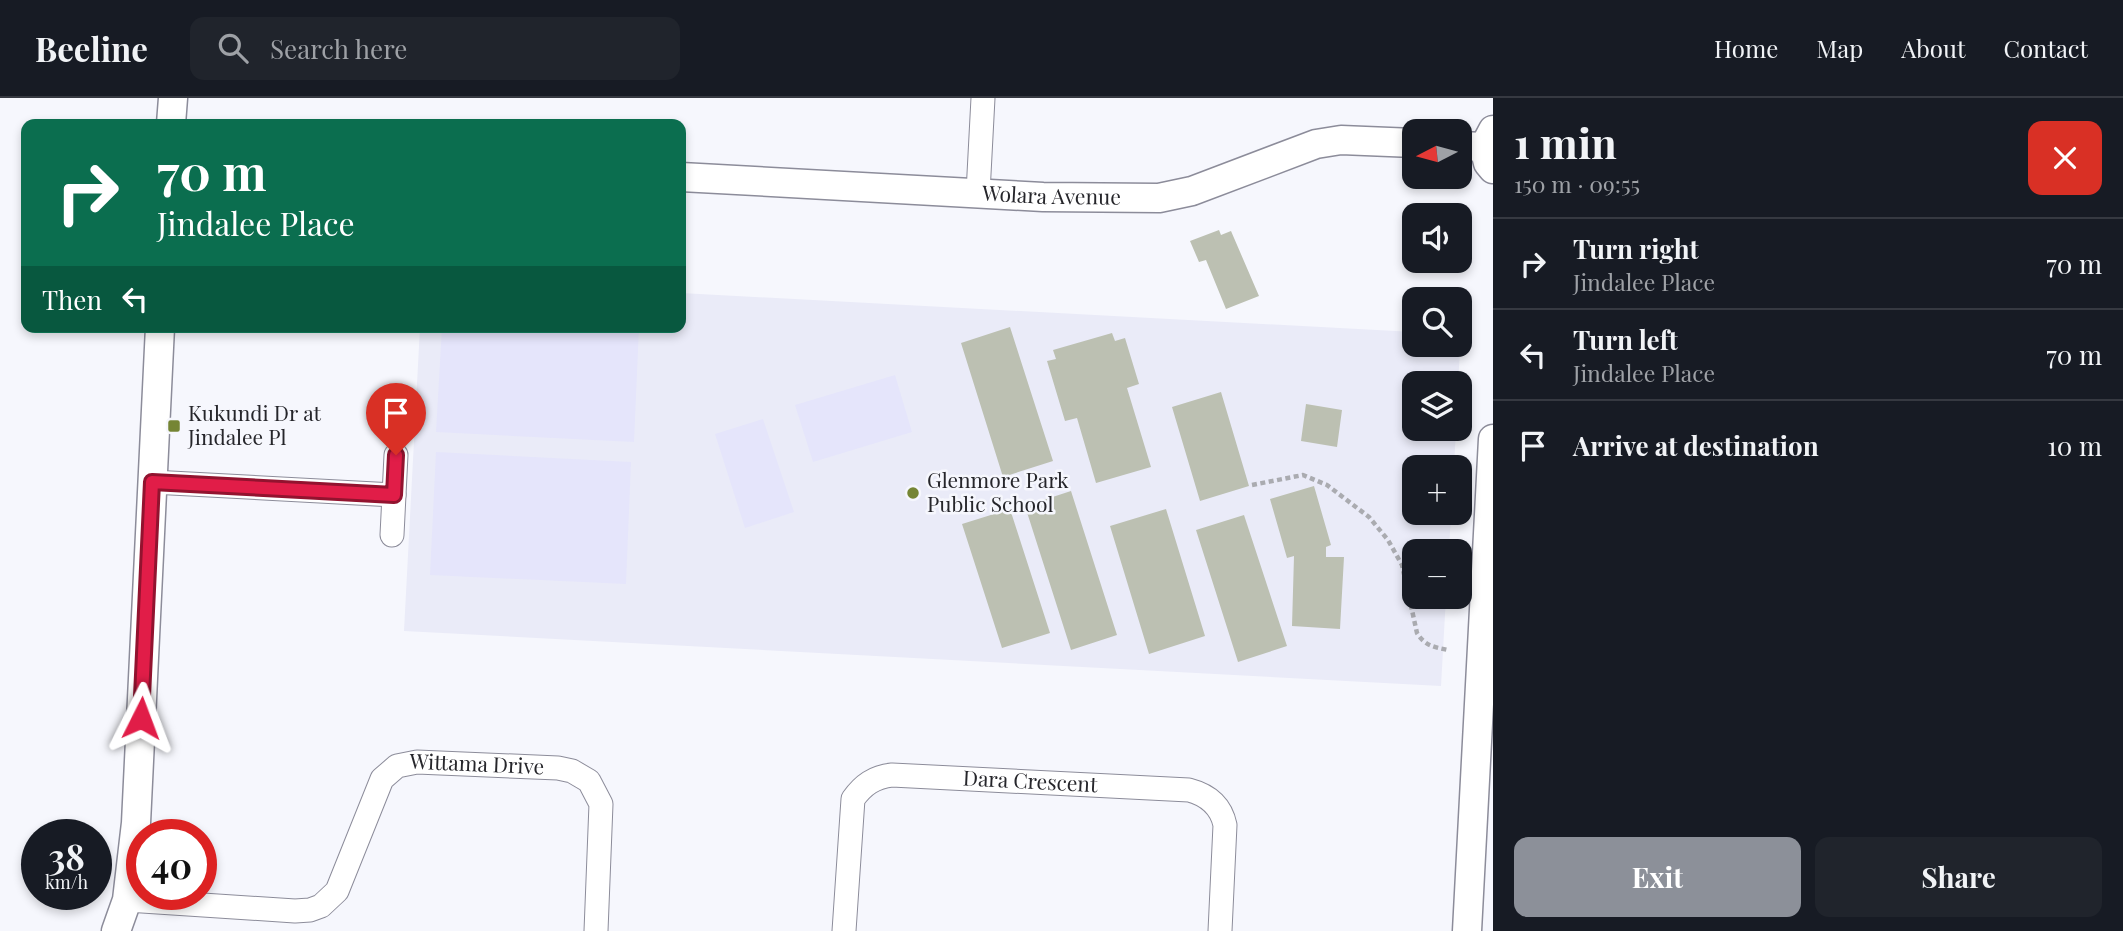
<!DOCTYPE html>
<meta charset="utf-8">
<style>
:root{--surface:#171b24;--page:#20242c;--text:#f1f3f6;--muted:#9ea1a6;--line:#363941;--accent:#8c9099}
body{margin:0;font-family:"Playfair Display",serif;background:var(--page);color:var(--text);height:100vh;display:flex;flex-direction:column;font-size:26px;white-space:nowrap}
*{box-sizing:border-box;margin:0}
p{font-size:23px;color:var(--muted)}
.icon{flex:none;width:38px;height:38px;fill:none;stroke:currentColor;stroke-width:2;stroke-linecap:round;stroke-linejoin:round}
.map{position:relative;flex:1;overflow:hidden}
.side{display:flex;flex-direction:column;background:var(--surface);width:630px}
.side>*{flex:none}
.banner{position:absolute;left:21px;top:21px;width:665px;height:214px;border-radius:14px;box-shadow:0 4px 10px #0003;background:#0b6e4f;color:#fff;overflow:hidden}
.needle{width:46px;rotate:264deg}
.buttons{position:absolute;left:1402px;top:21px;display:grid;gap:14px}
.buttons a{display:grid;place-items:center;width:70px;height:70px;border-radius:14px;background:var(--surface);box-shadow:0 4px 10px #0003;font-size:35px}
.speed{position:absolute;left:21px;top:721px;display:flex;gap:14px;font-size:35px;font-weight:700;text-align:center}
.speed>*{display:grid;place-content:center;width:91px;height:91px;border-radius:50%;background:var(--surface);box-shadow:0 4px 10px #0003;line-height:1}
.speed small{font-size:18px;font-weight:400}
.speed .limit{border:10px solid #d22;background:#fff;color:#111}
.pin{position:absolute;display:grid;place-items:center;width:60px;height:60px;color:#fff;margin:-72px -30px;border-radius:50% 50% 50% 0;rotate:-45deg;box-shadow:0 0 7px #0007}
.pin .icon{rotate:45deg}
.me{position:absolute;width:77px;margin:-38px;rotate:3deg;stroke-linejoin:round;filter:drop-shadow(0 0 5px #0008)}
.turn{display:flex;align-items:center;gap:24px;height:147px;padding:0 21px;font-size:32px}
.turn .icon{width:91px;height:91px;stroke-width:2.5}
.turn b{display:block;font-size:49px;line-height:60px}
.then{display:flex;align-items:center;height:66px;padding:0 21px;background:#0003;gap:14px;font-size:26px}
.round{display:grid;place-items:center;flex:none;width:74px;height:74px;border-radius:14px;background:var(--page)}
.headline{display:flex;align-items:center;justify-content:space-between;height:119px;padding:0 21px}
h1{font-size:42px;font-weight:700;line-height:52px}
.cta{display:flex;gap:14px;margin-top:auto;padding:14px 21px}
.cta a{flex:1;height:80px;border-radius:14px;background:var(--accent);color:#fff;font-size:28px;font-weight:700;line-height:80px;text-align:center}
.cta a+a{background:var(--page);color:var(--text)}
ul{padding:0;list-style:none}
li{display:flex;align-items:center;gap:21px;height:91px;padding:0 21px;border-top:2px solid var(--line)}
li div{flex:1}
li b{display:block;font-size:26px}
li em{font-style:normal}
header{display:flex;align-items:center;gap:42px;box-sizing:border-box;height:98px;padding:0 35px;background:var(--surface);border-bottom:2px solid var(--line)}
header strong{font-size:33px}
nav{display:flex;gap:38px;margin-inline-start:auto;font-size:24px}
.search{width:490px;height:63px;background:var(--page);display:flex;align-items:center;gap:18px;box-sizing:border-box;padding:0 24px;border-radius:14px;color:var(--muted);font-size:26px}
main{display:flex;flex:1;min-height:0}
.map>svg:first-child{display:block}
.built{fill:#eaebf8}
.green{fill:#e5e5fb}
.building{fill:#bcc0b2}
.lines{fill:none;stroke-linecap:round;stroke-linejoin:round}
.minor-casing{stroke:#8c8c9a;stroke-width:25}
.tertiary-casing{stroke:#8c8c9a;stroke-width:31}
.path{stroke:#aaabb0;stroke-width:4.5;stroke-dasharray:5 3.5;stroke-linecap:butt}
.minor{stroke:#fff;stroke-width:23}
.tertiary{stroke:#fff;stroke-width:28}
.route-casing{stroke:#92132f;stroke-width:18}
.route{stroke:#e11d48;stroke-width:12}
.poi-dot{fill:#758534;stroke:#f6f7fd;stroke-width:2.5}
.labels{text-anchor:middle;stroke-width:5;stroke-linejoin:round;paint-order:stroke}
.street-label{font-size:21px;fill:#26262b;stroke:#f6f7fd}
.poi-label{font-size:21px;fill:#26262b;stroke:#f6f7fd;text-anchor:start}
</style>
<header>
<strong>Beeline</strong>
<div class="search"><svg class="icon" aria-label="search" viewBox="0 0 24 24"><circle cx="10" cy="10" r="6"/><path d="M15 15l6 6"/></svg>Search here</div>
<nav><a>Home</a><a>Map</a><a>About</a><a>Contact</a></nav>
</header>
<main>
<div class="map">
<svg width="1493" height="833" viewBox="0 0 1493 833">
<rect width="100%" height="100%" fill="#f6f7fd"/>
<path class="built" d="M 681,195 L 1414,234 L 1414,247 L 1460,247 L 1461,237 L 1458,285 L 1414,285 L 1414,331 L 1456,331 L 1454,369 L 1414,369 L 1414,415 L 1451,415 L 1449,453 L 1414,453 L 1414,499 L 1446,499 L 1441,588 L 404,533 L 420,229 L 681,229 Z"/>
<path class="green" d="M 442,229 L 639,229 L 634,344 L 436,334 Z
M 895,277 L 912,334 L 813,364 L 795,307 Z
M 763,321 L 794,414 L 745,430 L 715,336 Z
M 436,354 L 631,364 L 626,486 L 430,477 Z"/>
<path class="building" d="M 1219,132 L 1221,137 L 1231,133 L 1259,198 L 1226,211 L 1206,162 L 1199,164 L 1190,143 Z
M 1010,229 L 1053,363 L 1003,379 L 961,245 Z
M 1112,235 L 1115,243 L 1125,240 L 1139,286 L 1127,290 L 1151,369 L 1096,385 L 1077,320 L 1065,323 L 1047,263 L 1056,261 L 1053,252 Z
M 1221,294 L 1249,388 L 1200,403 L 1172,309 Z
M 1306,306 L 1342,312 L 1337,349 L 1301,343 Z
M 1314,388 L 1331,447 L 1326,449 L 1326,459 L 1344,459 L 1340,531 L 1292,528 L 1294,458 L 1287,460 L 1270,401 Z
M 1071,393 L 1117,537 L 1071,552 L 1025,408 Z
M 1010,411 L 1050,535 L 1002,550 L 962,426 Z
M 1166,411 L 1205,538 L 1149,556 L 1110,428 Z
M 1244,417 L 1287,548 L 1238,564 L 1196,432 Z"/>
<g class="lines">
<g class="minor-casing">
<g id="minor">
<path d="M 978,95 L 983,0"/>
<path d="M 152,384 L 394,397"/>
<path d="M 392,437 L 396,357"/>
<path id="s1" d="M 127,802 L 295,813 L 310,812 L 321,808 L 337,793 L 382,681 L 397,668 L 417,664 L 558,670 L 572,673 L 589,683 L 601,706 L 596,833"/>
<path id="s2" d="M 844,833 L 853,701 C 863,687 874,679 892,677 L 1189,692 C 1208,697 1221,708 1225,727 L 1220,833"/>
</g>
</g>
<g class="tertiary-casing">
<g id="tertiary">
<path d="M 171,26 L 173,0"/>
<path d="M 1493,32 L 1484,49 L 1488,65 L 1493,71"/>
<path d="M 1460,48 L 1484,49"/>
<path id="s3" d="M 681,79 L 1043,99 L 1159,100 L 1192,93 L 1316,46 L 1341,42 L 1414,45"/>
<path d="M 116,833 L 127,802 L 136,725 L 160,229"/>
<path d="M 1467,833 L 1493,341"/>
</g>
</g>
<path class="path" d="M 1252,387 L 1303,377 L 1327,387 L 1369,419 L 1388,442 L 1402,467 L 1417,535 C 1425,548 1434,549 1448,552
M 1402,467 L 1414,471"/>
<use href="#minor" class="minor"/>
<use href="#tertiary" class="tertiary"/>
</g>
<g class="lines">
<g class="route-casing">
<path id="route" d="M 141,620 L 152,384 L 394,397 L 396,357"/>
</g>
<use href="#route" class="route"/>
</g>
<g class="poi-dot">
<rect x="167" y="321" width="14" height="14" rx="3.5"/>
<circle cx="913" cy="395" r="7"/>
</g>
<g class="labels">
<g class="street-label">
<text dy="7" stroke="none"><textPath href="#s3" startOffset="371">Wolara Avenue</textPath></text>
<text dy="7" stroke="none"><textPath href="#s1" startOffset="438">Wittama Drive</textPath></text>
<text dy="7" stroke="none"><textPath href="#s2" startOffset="318">Dara Crescent</textPath></text>
</g>
<g class="poi-label">
<text x="188" y="323">Kukundi Dr at<tspan x="188" dy="24">Jindalee Pl</tspan></text>
<text x="927" y="390">Glenmore Park<tspan x="927" dy="24">Public School</tspan></text>
</g>
</g>
</svg>
<div class="buttons">
<a><svg class="needle" viewBox="-14 -14 28 28"><path d="M0-13l5 13h-10z" fill="#e53935"/><path d="M0 13l5-13h-10z" fill="#9ea1a6"/></svg></a>
<a><svg class="icon" aria-label="sound" viewBox="0 0 24 24"><path d="M4 9h4l5-4v14l-5-4H4zM17 9q2 3 0 6"/></svg></a>
<a><svg class="icon" aria-label="search" viewBox="0 0 24 24"><circle cx="10" cy="10" r="6"/><path d="M15 15l6 6"/></svg></a>
<a><svg class="icon" aria-label="layers" viewBox="0 0 24 24"><path d="M12 4l9 5-9 5-9-5zM3 14l9 5 9-5"/></svg></a>
<a>+</a>
<a>−</a>
</div>
<div class="speed"><div>38<small>km/h</small></div><div class="limit">40</div></div>
<div class="pin" style="left:396px;top:357px;background:#d93025"><svg class="icon" aria-label="arrive" viewBox="0 0 24 24"><path d="M6 21V4h12l-3 4 3 4H6"/></svg></div>
<svg class="me" style="left:141px;top:620px" viewBox="-20 -20 40 40"><path d="M0-17L14 15 0 8-14 15z" fill="#e11d48" stroke="#fff" stroke-width="4"/></svg>
<div class="banner">
<div class="turn"><svg class="icon" aria-label="right" viewBox="0 0 24 24"><path d="M7 20v-9h11M14 6l5 5-5 5"/></svg><div><b>70 m</b>Jindalee Place</div></div>
<div class="then">Then<svg class="icon" aria-label="left" viewBox="0 0 24 24"><path d="M17 20v-9H6M10 6l-5 5 5 5"/></svg></div>
</div>
</div>
<section class="side">
<div class="headline"><div><h1>1 min</h1><p>150 m · 09:55</p></div><a class="round" style="background:#d93025;color:#fff"><svg class="icon" aria-label="close" viewBox="0 0 24 24"><path d="M6 6l12 12M18 6L6 18"/></svg></a></div>
<ul>
<li><svg class="icon" aria-label="right" viewBox="0 0 24 24"><path d="M7 20v-9h11M14 6l5 5-5 5"/></svg><div><b>Turn right</b><p>Jindalee Place</p></div><em>70 m</em></li>
<li><svg class="icon" aria-label="left" viewBox="0 0 24 24"><path d="M17 20v-9H6M10 6l-5 5 5 5"/></svg><div><b>Turn left</b><p>Jindalee Place</p></div><em>70 m</em></li>
<li><svg class="icon" aria-label="arrive" viewBox="0 0 24 24"><path d="M6 21V4h12l-3 4 3 4H6"/></svg><div><b>Arrive at destination</b></div><em>10 m</em></li>
</ul>
<div class="cta"><a>Exit</a><a>Share</a></div>
</section>
</main>
